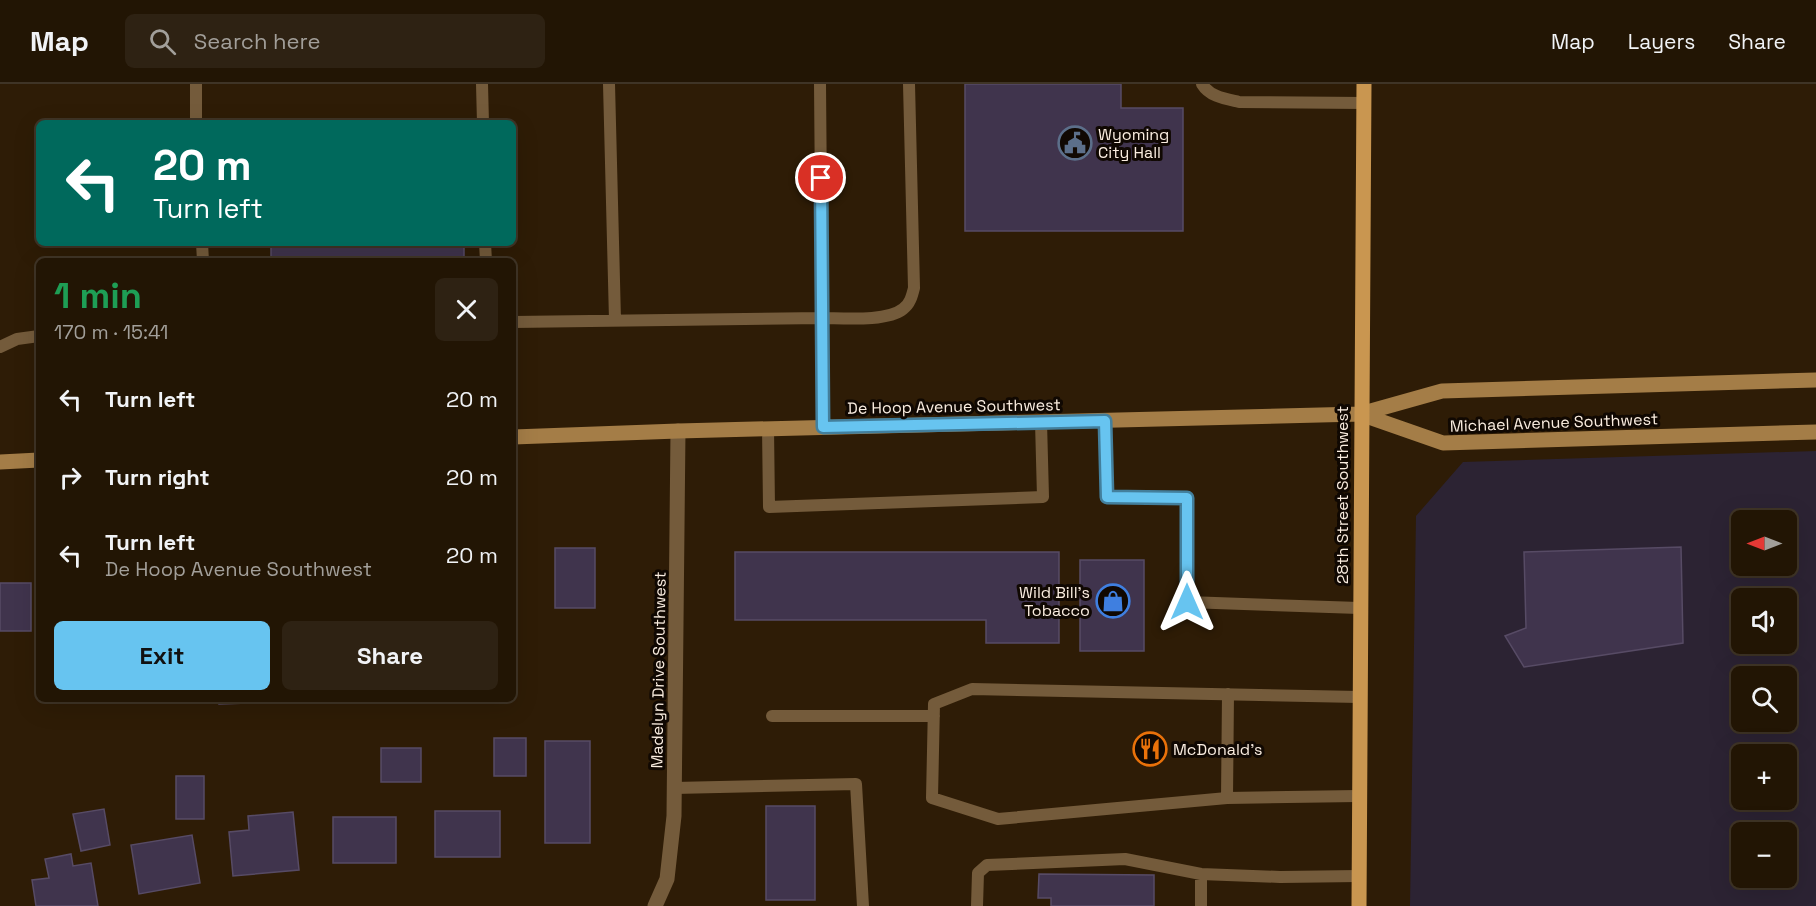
<!DOCTYPE html>
<meta charset="utf-8">
<style>
:root{--surface:#221504;--page:#2e2213;--text:#f1f3f6;--muted:#a29f9a;--line:#3f3426;--accent:#67c4f0}
body{margin:0;font-family:"Space Grotesk",sans-serif;background:var(--page);color:var(--text);height:100vh;display:flex;flex-direction:column;font-size:22px;white-space:nowrap}
*{box-sizing:border-box;margin:0}
p{font-size:20px;color:var(--muted)}
.icon{flex:none;width:33px;height:33px;fill:none;stroke:currentColor;stroke-width:2;stroke-linecap:round;stroke-linejoin:round}
.map{position:relative;flex:1;overflow:hidden}
.drawer{position:absolute;left:36px;top:174px;width:480px;height:444px;display:flex;flex-direction:column;background:var(--surface);border-radius:9px;box-shadow:0 6px 24px #0002,0 0 0 2px var(--line)}
.drawer>*{flex:none}
.top-card{position:absolute;left:36px;top:36px;width:480px;height:126px;border-radius:9px;box-shadow:0 6px 24px #0002,0 0 0 2px var(--line);background:#00695c;color:#fff;overflow:hidden}
.needle{width:39px;rotate:270deg}
.fabs{position:absolute;left:1731px;top:426px;display:grid;gap:12px}
.fabs a{display:grid;place-items:center;width:66px;height:66px;border-radius:9px;background:var(--surface);box-shadow:0 6px 24px #0002,0 0 0 2px var(--line);font-size:30px}
.pin{position:absolute;display:grid;place-items:center;width:51px;height:51px;color:#fff;margin:-26px;border:3px solid #fff;border-radius:50%;box-shadow:0 2px 6px #0007}
.me{position:absolute;width:66px;margin:-33px;rotate:0deg;stroke-linejoin:round;filter:drop-shadow(0 0 4px #0008)}
.turn{display:flex;align-items:center;gap:21px;height:126px;padding:0 18px;font-size:27px}
.turn .icon{width:78px;height:78px;stroke-width:2.5}
.turn b{display:block;font-size:42px;line-height:51px}
.round{display:grid;place-items:center;flex:none;width:63px;height:63px;border-radius:9px;background:var(--page)}
.headline{display:flex;align-items:center;justify-content:space-between;height:102px;padding:0 18px}
h1{font-size:36px;font-weight:800;line-height:45px;color:#1e9e55}
.button{display:flex;gap:12px;margin-top:auto;padding:12px 18px}
.button a{flex:1;height:69px;border-radius:9px;background:var(--accent);color:#111;font-size:24px;font-weight:800;line-height:69px;text-align:center}
.button a+a{background:var(--page);color:var(--text)}
ul{padding:0;list-style:none}
li{display:flex;align-items:center;gap:18px;height:78px;padding:0 18px}
li div{flex:1}
li b{display:block;font-size:22px}
li em{font-style:normal}
header{display:flex;align-items:center;gap:36px;box-sizing:border-box;height:84px;padding:0 30px;background:var(--surface);border-bottom:2px solid var(--line)}
header strong{font-size:28px}
nav{display:flex;gap:33px;margin-inline-start:auto;font-size:21px}
.search{width:420px;height:54px;background:var(--page);display:flex;align-items:center;gap:15px;box-sizing:border-box;padding:0 21px;border-radius:9px;color:var(--muted);font-size:22px}
.map>svg:first-child{display:block}
.commercial{fill:#2c2333;fill-rule:evenodd}
.building{fill:#40344d;stroke:#574b65;stroke-width:1.5}
.lines{fill:none;stroke-linecap:round;stroke-linejoin:round}
.lane{stroke:#745b3b;stroke-width:12}
.street{stroke:#745b3b;stroke-width:15}
.secondary{stroke:#a47d47;stroke-width:15}
.primary{stroke:#c99650;stroke-width:15}
.route-casing{stroke:#437f9c;stroke-width:15}
.route{stroke:#67c4f0;stroke-width:10}
.labels{text-anchor:middle;stroke-width:6;stroke-linejoin:round;paint-order:stroke}
.poi-label{font-size:16px;fill:#faede0;stroke:#100802;text-anchor:start}
.street-label{font-size:16px;fill:#faede0;stroke:#100802}
</style>
<header>
<strong>Map</strong>
<div class="search"><svg class="icon" aria-label="search" viewBox="0 0 24 24"><circle cx="10" cy="10" r="6"/><path d="M15 15l6 6"/></svg>Search here</div>
<nav><a>Map</a><a>Layers</a><a>Share</a></nav>
</header>
<div class="map">
<svg width="1816" height="822" viewBox="0 0 1816 822">
<rect width="100%" height="100%" fill="#2e1c06"/>
<path class="commercial" d="M 1816,367 L 1816,822 L 1410,822 L 1416,432 L 1463,378 ZM 1742,436 L 1786,436 L 1786,482 L 1742,482 ZM 1742,514 L 1786,514 L 1786,560 L 1742,560 ZM 1742,592 L 1786,592 L 1786,638 L 1742,638 ZM 1742,670 L 1786,670 L 1786,716 L 1742,716 ZM 1742,748 L 1786,748 L 1786,794 L 1742,794 Z"/>
<path class="building" d="M 965,0 L 1121,0 L 1121,24 L 1183,24 L 1183,147 L 965,147 Z
M 417,36 L 417,39 L 285,39 L 285,37 Z
M 271,159 L 464,159 L 464,177 L 271,177 Z
M 1681,463 L 1683,559 L 1524,583 L 1505,552 L 1526,544 L 1524,468 Z
M 555,464 L 595,464 L 595,524 L 555,524 Z
M 735,468 L 1059,468 L 1059,559 L 986,559 L 986,536 L 735,536 Z
M 1080,476 L 1144,476 L 1144,567 L 1080,567 Z
M 0,499 L 31,499 L 31,547 L 0,547 Z
M 219,615 L 248,615 L 248,619 L 219,620 Z
M 494,654 L 526,654 L 526,692 L 494,692 Z
M 545,657 L 590,657 L 590,759 L 545,759 Z
M 381,664 L 421,664 L 421,698 L 381,698 Z
M 176,692 L 204,692 L 204,735 L 176,735 Z
M 766,722 L 815,722 L 815,816 L 766,816 Z
M 104,725 L 110,761 L 81,767 L 73,730 Z
M 435,727 L 500,727 L 500,773 L 435,773 Z
M 293,728 L 299,786 L 233,792 L 229,748 L 249,746 L 248,732 Z
M 333,733 L 396,733 L 396,779 L 333,779 Z
M 192,751 L 200,799 L 139,810 L 131,761 Z
M 71,770 L 73,782 L 91,779 L 98,822 L 36,822 L 32,796 L 49,794 L 45,775 Z
M 1039,790 L 1154,791 L 1154,822 L 1051,822 L 1051,814 L 1038,814 Z"/>
<g class="lines">
<path class="lane" d="M 482,0 L 483,39
M 609,0 L 615,236
M 1202,0 C 1210,13 1226,15 1239,18 L 1364,19
M 196,39 L 196,0
M 202,159 L 203,177
M 485,159 L 486,177
M 513,238 L 822,234 L 820,0
M 0,263 L 17,255 L 39,252
M 1105,337 L 1107,413 L 1187,414 L 1187,518 L 1359,524
M 823,343 L 822,234 C 842,234 887,238 903,225 C 910,220 912,212 914,204 L 909,0
M 768,344 L 769,423 L 1043,413 L 1041,338
M 772,632 L 934,632
M 674,704 L 856,700 L 863,822
M 1358,712 L 1227,714 L 998,735 L 932,714 L 934,620 L 972,605 L 1359,613
M 1227,714 L 1228,610
M 1201,790 L 1201,822
M 977,822 L 978,789 L 987,781 L 1125,775 L 1201,790 L 1280,793 L 1359,792"/>
<path class="street" d="M 655,822 L 667,795 L 674,732 L 678,347"/>
<path class="secondary" d="M 1360,330 L 1443,359 L 1816,348
M 513,353 L 678,347 L 1360,330 L 1442,307 L 1816,296
M 0,378 L 39,376"/>
<path class="primary" d="M 1359,822 L 1364,0"/>
</g>
<g class="lines">
<g class="route-casing">
<path id="route" d="M 821,94 L 823,343 L 1105,337 L 1107,413 L 1187,414 L 1187,518"/>
</g>
<use href="#route" class="route"/>
</g>
<defs>
<g id="civic-ring" transform="scale(1.725)"><circle r="9.5" fill="#100802" stroke="#5c6f8a" stroke-width="1.5"/><path d="M-.6-6.5H3V-4.5H.6V-3L4-1V1h2V6H-6V1h2V-1L-.6-3ZM-1.2 2.5V6h2.4V2.5Z" fill="#5c6f8a"/></g>
<g id="shop-ring" transform="scale(1.725)"><circle r="9.5" fill="#100802" stroke="#3f7fe0" stroke-width="1.5"/><path d="M-5-2.5h2.3a2.7 3.5 0 0 1 5.4 0H5L5.5 6h-11ZM-1.5-2.5h3a1.5 2.3 0 0 0-3 0Z" fill="#3f7fe0"/></g>
<g id="restaurant-ring" transform="scale(1.725)"><circle r="9.5" fill="#100802" stroke="#e8710a" stroke-width="1.5"/><path d="M-5-6h1v4h1v-4h1v4h1v-4h1v5L-1.5 .5V6h-2V.5L-5-1ZM5-6V6H3V1.5H1.5Q1.5-4 5-6Z" fill="#e8710a"/></g>
</defs>
<g fill-rule="evenodd">
<use href="#civic-ring" x="1075" y="59"/>
<use href="#shop-ring" x="1113" y="517"/>
<use href="#restaurant-ring" x="1150" y="665"/>
</g>
<g class="labels">
<g class="poi-label">
<text x="1098" y="56">Wyoming<tspan x="1098" dy="18">City Hall</tspan></text>
<text x="1090" y="514" text-anchor="end">Wild Bill's<tspan x="1090" dy="18">Tobacco</tspan></text>
<text x="1173" y="671">McDonald's</text>
</g>
<g class="street-label">
<text transform="translate(954 322) rotate(-1)" y="6">De Hoop Avenue Southwest</text>
<text transform="translate(1554 338) rotate(-2)" y="6">Michael Avenue Southwest</text>
<text transform="translate(1342 411) rotate(-90)" y="6">28th Street Southwest</text>
<text transform="translate(658 586) rotate(-89)" y="6">Madelyn Drive Southwest</text>
</g>
</g>
</svg>
<div class="fabs">
<a><svg class="needle" viewBox="-14 -14 28 28"><path d="M0-13l5 13h-10z" fill="#e53935"/><path d="M0 13l5-13h-10z" fill="#a29f9a"/></svg></a>
<a><svg class="icon" aria-label="sound" viewBox="0 0 24 24"><path d="M4 9h4l5-4v14l-5-4H4zM17 9q2 3 0 6"/></svg></a>
<a><svg class="icon" aria-label="search" viewBox="0 0 24 24"><circle cx="10" cy="10" r="6"/><path d="M15 15l6 6"/></svg></a>
<a>+</a>
<a>−</a>
</div>
<div class="pin" style="left:821px;top:94px;background:#d93025"><svg class="icon" aria-label="arrive" viewBox="0 0 24 24"><path d="M6 21V4h12l-3 4 3 4H6"/></svg></div>
<svg class="me" style="left:1187px;top:518px" viewBox="-20 -20 40 40"><path d="M0-17L14 15 0 8-14 15z" fill="#67c4f0" stroke="#fff" stroke-width="4"/></svg>
<div class="top-card">
<div class="turn"><svg class="icon" aria-label="left" viewBox="0 0 24 24"><path d="M17 20v-9H6M10 6l-5 5 5 5"/></svg><div><b>20 m</b>Turn left</div></div>
</div>
<section class="drawer">
<div class="headline"><div><h1>1 min</h1><p>170 m · 15:41</p></div><a class="round"><svg class="icon" aria-label="close" viewBox="0 0 24 24"><path d="M6 6l12 12M18 6L6 18"/></svg></a></div>
<ul>
<li><svg class="icon" aria-label="left" viewBox="0 0 24 24"><path d="M17 20v-9H6M10 6l-5 5 5 5"/></svg><div><b>Turn left</b></div><em>20 m</em></li>
<li><svg class="icon" aria-label="right" viewBox="0 0 24 24"><path d="M7 20v-9h11M14 6l5 5-5 5"/></svg><div><b>Turn right</b></div><em>20 m</em></li>
<li><svg class="icon" aria-label="left" viewBox="0 0 24 24"><path d="M17 20v-9H6M10 6l-5 5 5 5"/></svg><div><b>Turn left</b><p>De Hoop Avenue Southwest</p></div><em>20 m</em></li>
</ul>
<div class="button"><a>Exit</a><a>Share</a></div>
</section>
</div>
